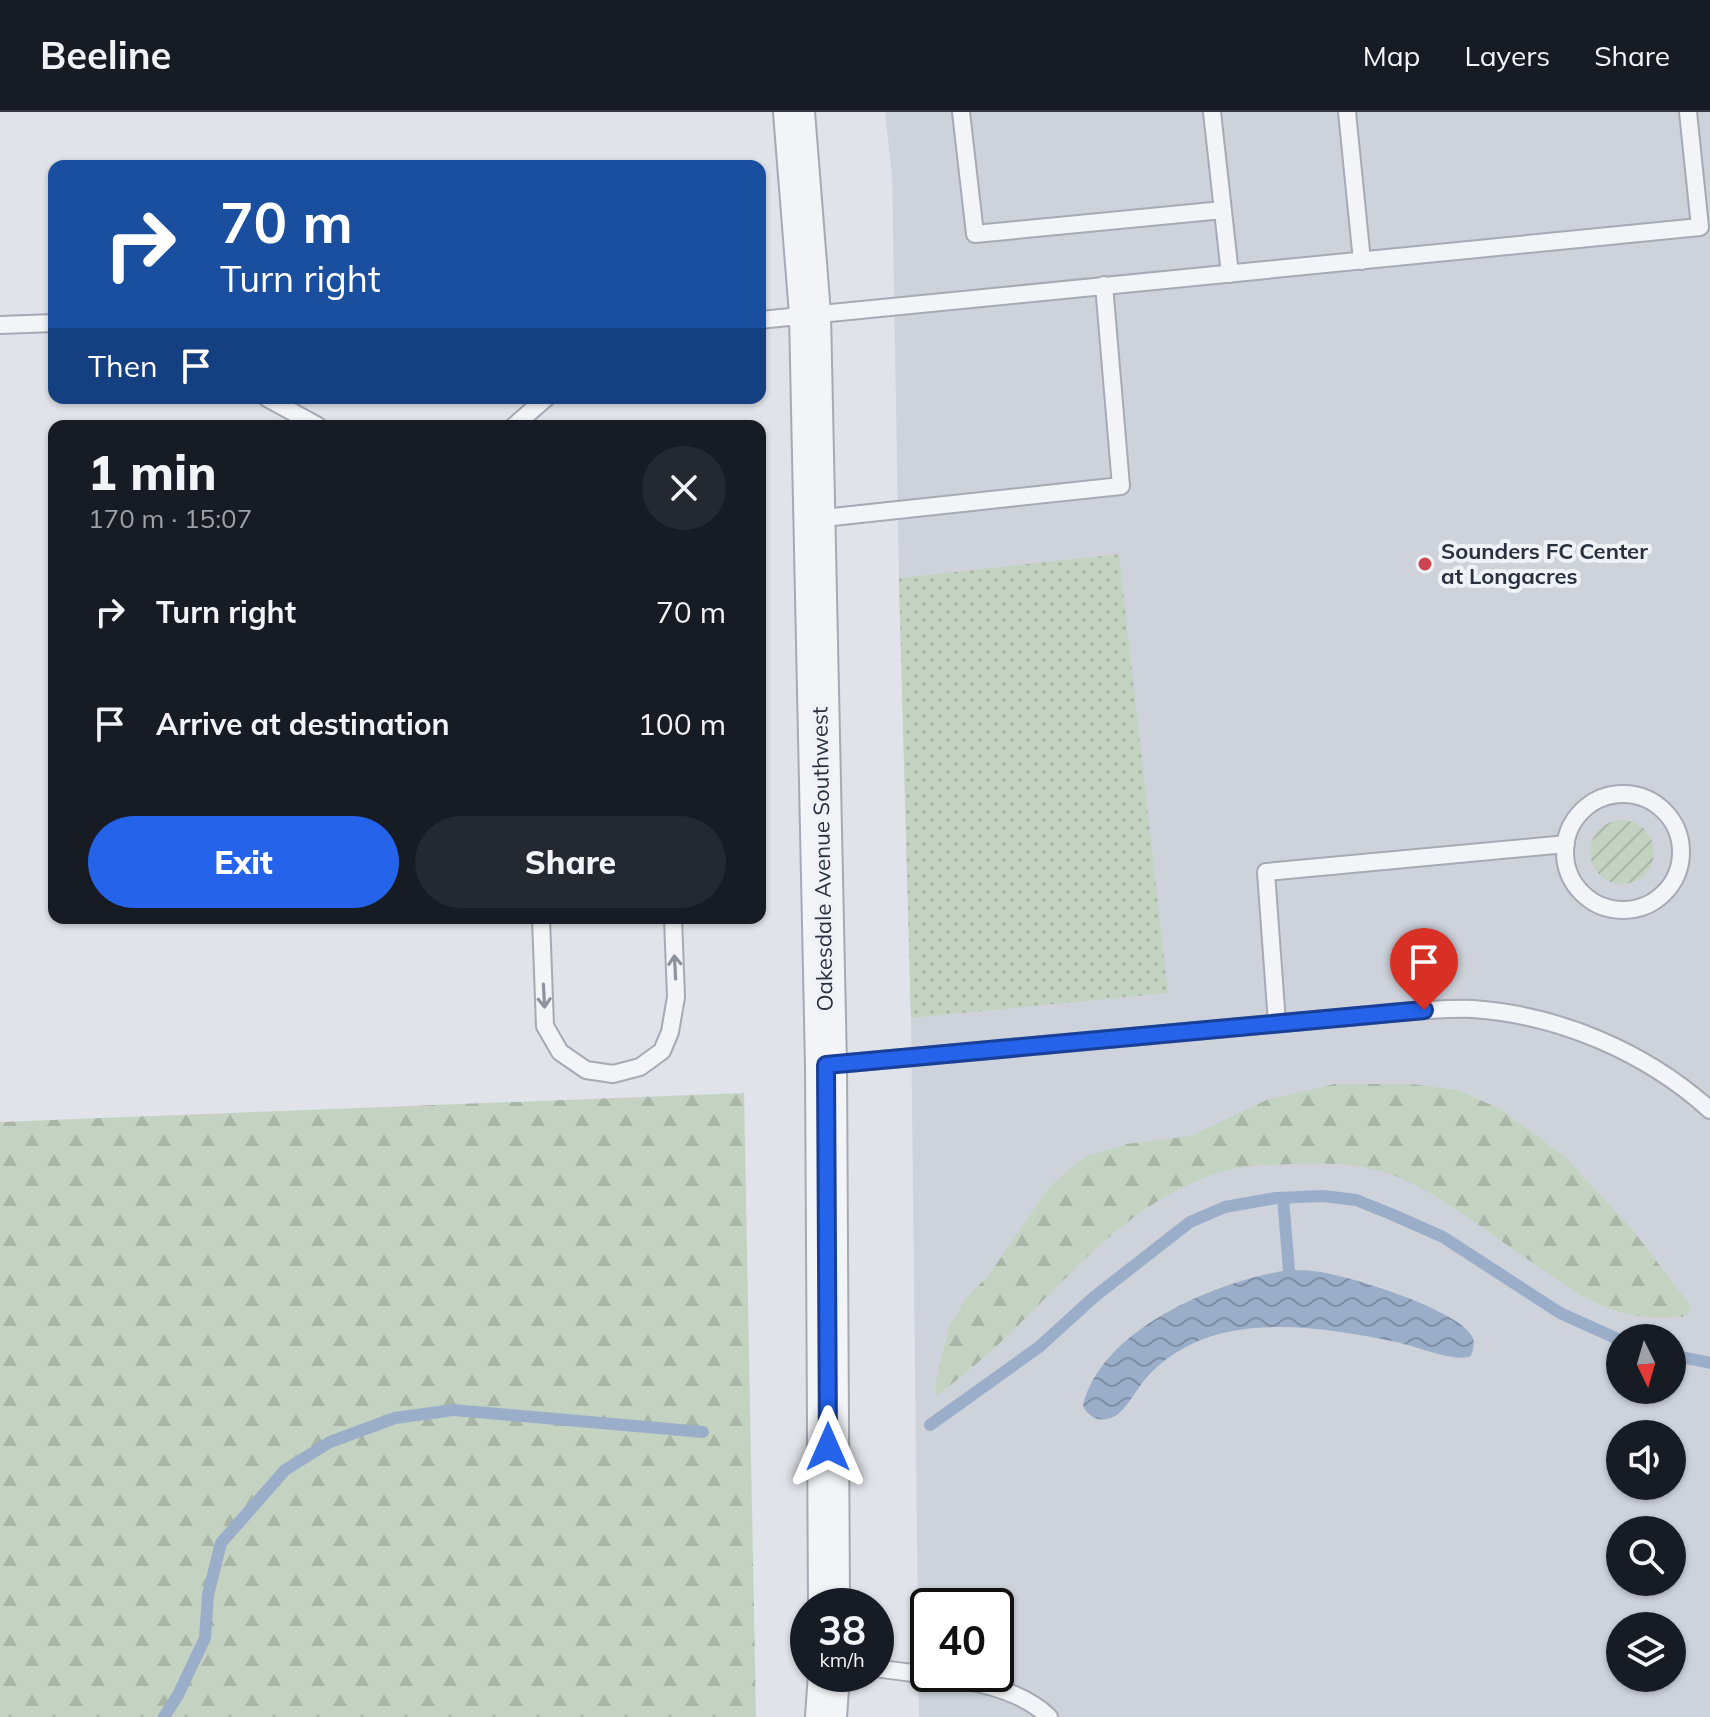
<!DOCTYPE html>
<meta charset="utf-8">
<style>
:root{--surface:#171b24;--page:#242831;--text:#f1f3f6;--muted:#9ea1a6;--line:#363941;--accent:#2563eb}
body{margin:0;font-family:Mulish,sans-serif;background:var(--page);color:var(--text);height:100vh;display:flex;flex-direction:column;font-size:30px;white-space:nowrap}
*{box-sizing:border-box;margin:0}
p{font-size:26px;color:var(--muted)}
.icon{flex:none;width:44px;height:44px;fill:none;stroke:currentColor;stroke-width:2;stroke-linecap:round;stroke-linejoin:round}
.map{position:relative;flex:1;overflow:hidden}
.details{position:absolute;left:48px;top:308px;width:718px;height:504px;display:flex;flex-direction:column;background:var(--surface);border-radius:16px;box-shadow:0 2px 6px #0004}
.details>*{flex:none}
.guide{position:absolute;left:48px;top:48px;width:718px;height:244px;border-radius:16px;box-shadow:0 2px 6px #0004;background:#1a4fa0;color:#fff;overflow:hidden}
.needle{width:52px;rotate:175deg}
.controls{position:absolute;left:1606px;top:1212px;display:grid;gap:16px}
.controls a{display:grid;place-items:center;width:80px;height:80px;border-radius:50%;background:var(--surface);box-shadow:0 2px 6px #0004;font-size:40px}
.speed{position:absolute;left:790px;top:1476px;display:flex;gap:16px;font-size:40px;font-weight:700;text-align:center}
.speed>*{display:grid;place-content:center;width:104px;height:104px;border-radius:50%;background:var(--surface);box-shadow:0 2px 6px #0004;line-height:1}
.speed small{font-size:20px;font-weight:400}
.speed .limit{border:4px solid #111;border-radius:12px;background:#fff;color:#111}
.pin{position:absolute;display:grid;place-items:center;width:68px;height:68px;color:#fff;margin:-82px -34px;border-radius:50% 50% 50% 0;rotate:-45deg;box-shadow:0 0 8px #0007}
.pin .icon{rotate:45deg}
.me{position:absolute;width:88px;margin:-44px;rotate:0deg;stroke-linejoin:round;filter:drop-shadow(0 0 6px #0008)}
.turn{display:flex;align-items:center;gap:28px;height:168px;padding:0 40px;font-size:36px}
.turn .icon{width:104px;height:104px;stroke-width:2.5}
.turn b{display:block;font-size:56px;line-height:68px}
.then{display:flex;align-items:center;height:76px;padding:0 40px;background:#0003;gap:16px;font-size:30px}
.round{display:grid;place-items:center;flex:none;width:84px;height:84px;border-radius:42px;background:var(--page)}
.head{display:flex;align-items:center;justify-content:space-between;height:136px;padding:0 40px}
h1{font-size:48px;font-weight:800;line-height:60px}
.button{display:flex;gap:16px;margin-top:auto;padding:16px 40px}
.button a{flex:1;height:92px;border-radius:48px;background:var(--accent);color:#fff;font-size:32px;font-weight:800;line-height:92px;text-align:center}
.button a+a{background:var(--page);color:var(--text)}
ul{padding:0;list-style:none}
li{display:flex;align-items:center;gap:24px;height:112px;padding:0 40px}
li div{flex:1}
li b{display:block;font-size:30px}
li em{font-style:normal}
header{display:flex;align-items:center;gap:48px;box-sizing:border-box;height:112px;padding:0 40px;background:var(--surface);border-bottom:2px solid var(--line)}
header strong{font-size:38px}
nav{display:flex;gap:44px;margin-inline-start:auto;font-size:28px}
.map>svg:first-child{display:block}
.built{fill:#ced2db;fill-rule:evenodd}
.grass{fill:url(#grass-dots)}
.forest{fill:url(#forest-firs)}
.garden{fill:url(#garden-furrows)}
.water{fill:url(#water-waves)}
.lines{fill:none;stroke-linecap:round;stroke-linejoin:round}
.stream{stroke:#9baec9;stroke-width:12}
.service-casing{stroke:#a5aab3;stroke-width:20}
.tertiary-casing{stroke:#a5aab3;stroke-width:44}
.service{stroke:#f3f4f7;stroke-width:16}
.tertiary{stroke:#f3f4f7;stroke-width:40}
.oneway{stroke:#8e929c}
.route-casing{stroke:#184099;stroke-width:20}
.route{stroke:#2563eb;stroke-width:14}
.poi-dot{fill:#cd4551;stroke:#eff2f6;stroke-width:3}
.labels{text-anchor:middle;stroke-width:8;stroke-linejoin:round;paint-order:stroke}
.poi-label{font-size:22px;font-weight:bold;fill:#293040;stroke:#eff2f6;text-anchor:start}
.street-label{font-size:22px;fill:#293040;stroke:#eff2f6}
</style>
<header>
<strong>Beeline</strong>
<nav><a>Map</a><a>Layers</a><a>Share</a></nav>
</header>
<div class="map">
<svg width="1710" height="1605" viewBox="0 0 1710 1605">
<defs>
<pattern id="grass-dots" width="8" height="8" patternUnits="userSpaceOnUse" patternTransform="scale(2)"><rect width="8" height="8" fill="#c4d3c1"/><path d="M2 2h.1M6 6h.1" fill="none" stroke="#a8b5a7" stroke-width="1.8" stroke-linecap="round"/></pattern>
<pattern id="forest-firs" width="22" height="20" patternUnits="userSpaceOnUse" patternTransform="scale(2)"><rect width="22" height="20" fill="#c4d3c1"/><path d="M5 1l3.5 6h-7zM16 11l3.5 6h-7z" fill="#a8b5a7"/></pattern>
<pattern id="garden-furrows" width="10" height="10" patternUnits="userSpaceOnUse" patternTransform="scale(2)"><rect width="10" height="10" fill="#c4d3c1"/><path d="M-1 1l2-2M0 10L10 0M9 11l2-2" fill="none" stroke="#a8b5a7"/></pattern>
<pattern id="water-waves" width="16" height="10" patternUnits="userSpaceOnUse" patternTransform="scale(2)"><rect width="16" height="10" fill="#9baec9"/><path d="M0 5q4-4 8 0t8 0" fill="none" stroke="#7e8ea5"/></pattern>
</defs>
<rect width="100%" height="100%" fill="#e0e3e9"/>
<path class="built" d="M 885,0 L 1710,0 L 1710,1605 L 919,1605 L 911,906 L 899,466 L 892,62 ZM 1620,1226 L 1672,1226 L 1672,1278 L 1620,1278 ZM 1620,1322 L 1672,1322 L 1672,1374 L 1620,1374 ZM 1620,1418 L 1672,1418 L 1672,1470 L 1620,1470 ZM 928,1494 L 996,1494 L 996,1562 L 928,1562 ZM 1620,1514 L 1672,1514 L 1672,1566 L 1620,1566 Z"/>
<path class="grass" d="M 1119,442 L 1168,881 L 911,906 L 899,466 Z"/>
<path class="forest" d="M 1334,972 L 1411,972 L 1458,978 L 1502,998 L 1564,1044 L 1631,1116 L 1690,1193 L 1688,1204 C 1615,1214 1580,1183 1523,1144 C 1483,1117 1445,1086 1400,1066 C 1368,1052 1327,1050 1293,1052 C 1269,1053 1244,1053 1221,1060 C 1129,1088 1069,1166 1002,1229 C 982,1248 959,1266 937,1284 L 935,1273 L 949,1215 L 967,1185 L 989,1163 L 1049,1075 L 1084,1045 L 1127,1032 L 1190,1024 L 1267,988 Z
M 744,981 L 756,1605 L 0,1605 L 0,1010 Z"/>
<path class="garden" d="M1590 740a32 32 0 1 1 64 0a32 32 0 1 1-64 0Z"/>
<path class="water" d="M 1289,1158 C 1297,1158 1306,1158 1314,1159 C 1344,1162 1462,1198 1473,1226 C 1475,1232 1473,1238 1471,1244 C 1455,1251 1416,1234 1396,1230 C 1339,1218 1265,1206 1209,1225 C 1187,1232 1163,1247 1148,1264 C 1138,1274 1125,1301 1113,1305 C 1100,1311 1089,1306 1083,1294 C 1101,1217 1217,1169 1289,1158 Z"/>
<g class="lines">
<path class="stream" d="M 1283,1086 L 1289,1158
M 1672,1243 L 1710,1251
M 930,1313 L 1039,1235 L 1094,1185 L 1190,1110 L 1225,1095 L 1276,1086 L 1323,1084 L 1356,1088 L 1391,1102 L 1443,1125 L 1560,1201 L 1620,1228
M 164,1605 L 178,1583 L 205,1526 L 208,1483 L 221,1431 L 285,1358 L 330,1330 L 395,1306 L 453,1298 L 703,1320"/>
<g class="service-casing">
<path id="service" d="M 961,0 L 975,122 L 1223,98
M 1212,0 L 1230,162
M 1347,0 L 1362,149
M 760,208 L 1700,115 L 1688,0
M 0,213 L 54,211
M 267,286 L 318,314
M 514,314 L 546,286
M 814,407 L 1121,374 L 1104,173
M1565 740a58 58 0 1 1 116 0a58 58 0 1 1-116 0Z
M 541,806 L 545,914 L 560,940 L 586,958 L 613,962 L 640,955 L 662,939 L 670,920 L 676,885 L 673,806
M 1277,911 L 1266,760 L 1566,732
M 827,953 L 1381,902 C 1412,899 1442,896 1473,897 C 1559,903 1646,940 1710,998
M 876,1556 C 929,1565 1008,1565 1049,1605"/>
</g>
<g class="tertiary-casing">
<path id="tertiary" d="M 794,0 L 810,202 L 826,953 L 829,1494
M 826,1605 L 829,1562"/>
</g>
<use href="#service" class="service"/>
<use href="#tertiary" class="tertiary"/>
</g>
<defs><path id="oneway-shaft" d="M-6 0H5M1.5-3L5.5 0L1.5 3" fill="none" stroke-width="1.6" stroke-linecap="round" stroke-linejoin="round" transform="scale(2)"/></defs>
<g class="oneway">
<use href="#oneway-shaft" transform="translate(675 855) rotate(-93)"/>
<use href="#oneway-shaft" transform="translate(544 884) rotate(87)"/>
</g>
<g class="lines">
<g class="route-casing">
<path id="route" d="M 828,1335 L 826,953 L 1424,898"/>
</g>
<use href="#route" class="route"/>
</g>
<circle class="poi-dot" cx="1425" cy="452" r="8"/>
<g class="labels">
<g class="poi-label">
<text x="1441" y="447">Sounders FC Center<tspan x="1441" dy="25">at Longacres</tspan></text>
</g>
<g class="street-label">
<text transform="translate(822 747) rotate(-91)" y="8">Oakesdale Avenue Southwest</text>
</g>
</g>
</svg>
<div class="controls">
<a><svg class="needle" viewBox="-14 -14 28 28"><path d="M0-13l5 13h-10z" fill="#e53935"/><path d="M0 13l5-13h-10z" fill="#9ea1a6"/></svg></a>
<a><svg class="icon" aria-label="sound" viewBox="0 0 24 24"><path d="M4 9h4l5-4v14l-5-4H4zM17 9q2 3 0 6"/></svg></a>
<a><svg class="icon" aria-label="search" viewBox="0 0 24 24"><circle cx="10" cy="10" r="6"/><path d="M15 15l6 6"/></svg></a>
<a><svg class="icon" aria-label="layers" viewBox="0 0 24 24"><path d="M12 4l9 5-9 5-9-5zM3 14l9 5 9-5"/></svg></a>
</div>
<div class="speed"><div>38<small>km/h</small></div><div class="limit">40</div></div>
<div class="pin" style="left:1424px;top:898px;background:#d93025"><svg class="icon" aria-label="arrive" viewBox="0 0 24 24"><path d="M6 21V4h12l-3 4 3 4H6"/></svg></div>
<svg class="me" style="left:828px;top:1335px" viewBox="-20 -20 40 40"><path d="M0-17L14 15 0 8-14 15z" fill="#2563eb" stroke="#fff" stroke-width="4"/></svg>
<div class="guide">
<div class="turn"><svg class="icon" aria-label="right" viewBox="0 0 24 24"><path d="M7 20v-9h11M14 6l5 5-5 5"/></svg><div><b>70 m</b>Turn right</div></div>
<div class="then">Then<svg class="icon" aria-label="arrive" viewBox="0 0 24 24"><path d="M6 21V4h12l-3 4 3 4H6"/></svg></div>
</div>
<section class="details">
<div class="head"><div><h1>1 min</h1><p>170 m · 15:07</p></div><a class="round"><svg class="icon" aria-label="close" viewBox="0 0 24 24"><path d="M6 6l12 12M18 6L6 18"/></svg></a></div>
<ul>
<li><svg class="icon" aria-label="right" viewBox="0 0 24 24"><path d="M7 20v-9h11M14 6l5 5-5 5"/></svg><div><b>Turn right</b></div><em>70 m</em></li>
<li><svg class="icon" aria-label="arrive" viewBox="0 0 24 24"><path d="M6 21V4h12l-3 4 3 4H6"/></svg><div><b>Arrive at destination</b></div><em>100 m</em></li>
</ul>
<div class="button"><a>Exit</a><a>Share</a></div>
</section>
</div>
